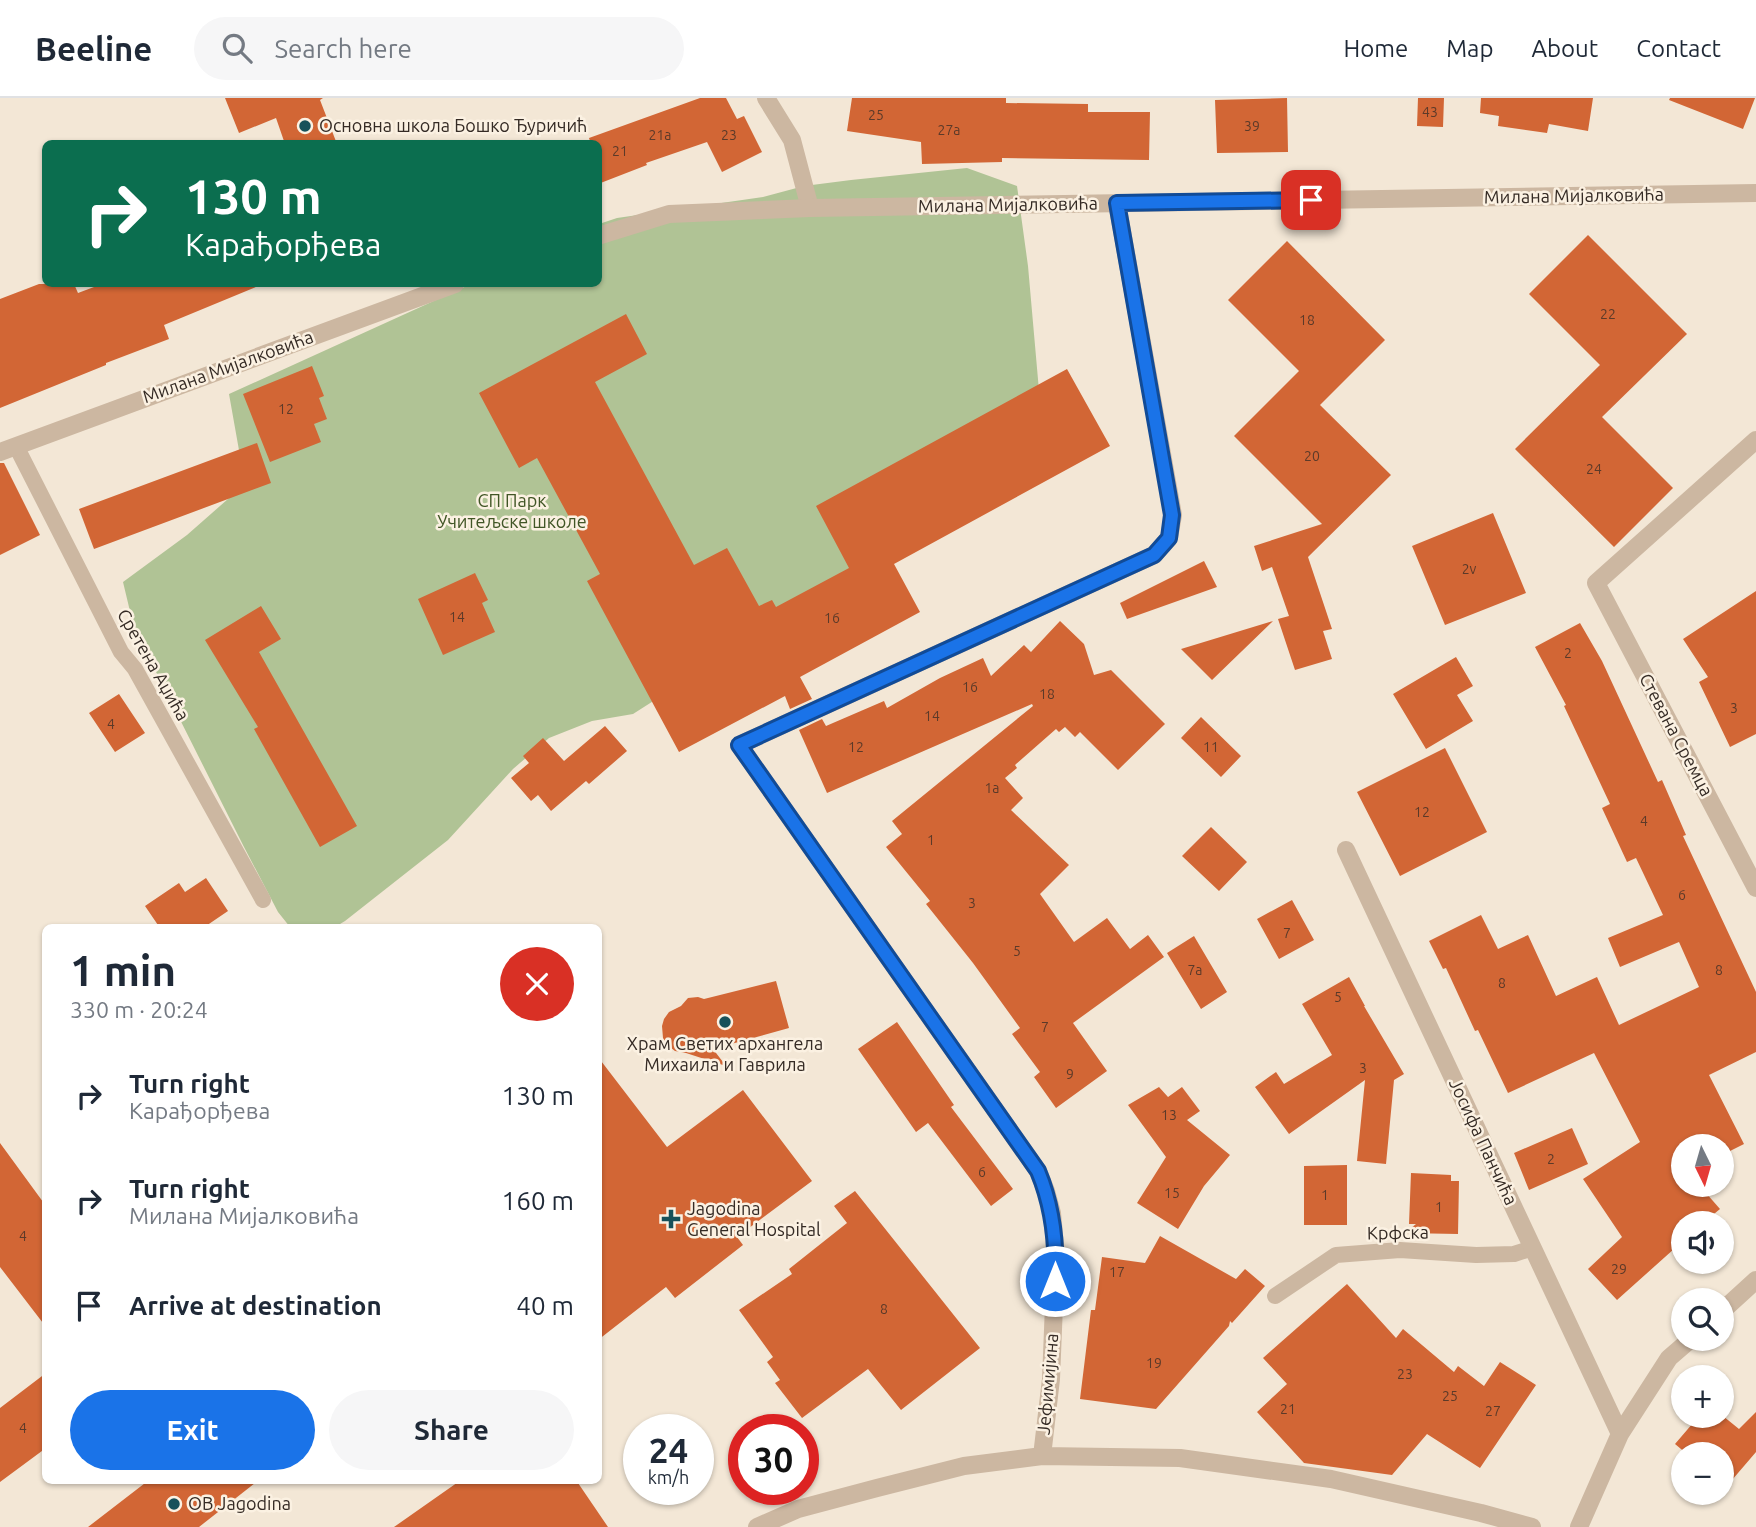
<!DOCTYPE html>
<meta charset="utf-8">
<style>
:root{--surface:#fff;--page:#f6f6f7;--text:#1f2937;--muted:#747a83;--line:#e0e1e3;--accent:#1a73e8}
body{margin:0;font-family:Ubuntu,sans-serif;background:var(--page);color:var(--text);height:100vh;display:flex;flex-direction:column;font-size:26px;white-space:nowrap}
*{box-sizing:border-box;margin:0}
p{font-size:23px;color:var(--muted)}
.icon{flex:none;width:38px;height:38px;fill:none;stroke:currentColor;stroke-width:2;stroke-linecap:round;stroke-linejoin:round}
.map{position:relative;flex:1;overflow:hidden}
.sheet{position:absolute;left:42px;top:826px;width:560px;height:560px;display:flex;flex-direction:column;background:var(--surface);border-radius:10px;box-shadow:0 2px 5px #0004}
.sheet>*{flex:none}
.top-card{position:absolute;left:42px;top:42px;width:560px;height:147px;border-radius:10px;box-shadow:0 2px 5px #0004;background:#0b6e4f;color:#fff;overflow:hidden}
.needle{width:46px;rotate:175deg}
.tools{position:absolute;left:1671px;top:1036px;display:grid;gap:14px}
.tools a{display:grid;place-items:center;width:63px;height:63px;border-radius:50%;background:var(--surface);box-shadow:0 2px 5px #0004;font-size:35px}
.speed{position:absolute;left:623px;top:1316px;display:flex;gap:14px;font-size:35px;font-weight:700;text-align:center}
.speed>*{display:grid;place-content:center;width:91px;height:91px;border-radius:50%;background:var(--surface);box-shadow:0 2px 5px #0004;line-height:1}
.speed small{font-size:18px;font-weight:400}
.speed .limit{border:10px solid #d22;background:#fff;color:#111}
.pin{position:absolute;display:grid;place-items:center;width:60px;height:60px;color:#fff;margin:-30px;border-radius:14px;box-shadow:0 4px 10px #0006}
.me{position:absolute;width:77px;margin:-38px;rotate:0deg;stroke-linejoin:round;filter:drop-shadow(0 0 5px #0008)}
.turn{display:flex;align-items:center;gap:24px;height:147px;padding:0 28px;font-size:32px}
.turn .icon{width:91px;height:91px;stroke-width:2.5}
.turn b{display:block;font-size:49px;line-height:60px}
.round{display:grid;place-items:center;flex:none;width:74px;height:74px;border-radius:37px;background:var(--page)}
.head{display:flex;align-items:center;justify-content:space-between;height:119px;padding:0 28px}
h1{font-size:42px;font-weight:700;line-height:52px}
.button{display:flex;gap:14px;margin-top:auto;padding:14px 28px}
.button a{flex:1;height:80px;border-radius:42px;background:var(--accent);color:#fff;font-size:28px;font-weight:700;line-height:80px;text-align:center}
.button a+a{background:var(--page);color:var(--text)}
ul{padding:0;list-style:none}
li{display:flex;align-items:center;gap:21px;height:105px;padding:0 28px}
li div{flex:1}
li b{display:block;font-size:26px}
li em{font-style:normal}
header{display:flex;align-items:center;gap:42px;box-sizing:border-box;height:98px;padding:0 35px;background:var(--surface);border-bottom:2px solid var(--line)}
header strong{font-size:33px}
nav{display:flex;gap:38px;margin-inline-start:auto;font-size:24px}
.search{width:490px;height:63px;background:var(--page);display:flex;align-items:center;gap:18px;box-sizing:border-box;padding:0 24px;border-radius:38px;color:var(--muted);font-size:26px}
.map>svg:first-child{display:block}
.green{fill:#b0c395}
.building{fill:#d26635}
.lines{fill:none;stroke-linecap:round;stroke-linejoin:round}
.service{stroke:#ccb7a1;stroke-width:16}
.minor{stroke:#ccb7a1;stroke-width:18}
.tertiary{stroke:#ccb7a1;stroke-width:18}
.route-casing{stroke:#114b97;stroke-width:18}
.route{stroke:#1a73e8;stroke-width:12}
.poi-dot{fill:#17515a;stroke:#fbf1e2;stroke-width:2.5}
.labels{text-anchor:middle;stroke-width:5;stroke-linejoin:round;paint-order:stroke}
.number-label{font-size:14px;fill:#5c3a29}
.poi-label{font-size:18px;fill:#352b25;stroke:#fbf1e2;text-anchor:start}
.street-label{font-size:18px;fill:#352b25;stroke:#fbf1e2}
.park-label{font-size:18px;fill:#415626;stroke:#fbf1e2}
</style>
<header>
<strong>Beeline</strong>
<div class="search"><svg class="icon" aria-label="search" viewBox="0 0 24 24"><circle cx="10" cy="10" r="6"/><path d="M15 15l6 6"/></svg>Search here</div>
<nav><a>Home</a><a>Map</a><a>About</a><a>Contact</a></nav>
</header>
<div class="map">
<svg width="1756" height="1429" viewBox="0 0 1756 1429">
<rect width="100%" height="100%" fill="#f3e7d6"/>
<path class="green" d="M 967,70 L 1017,88 L 1028,168 L 1043,338 L 738,549 L 633,616 L 592,623 L 549,640 L 513,671 L 448,742 L 345,823 L 335,829 L 290,829 L 278,814 L 244,749 L 134,530 L 123,484 L 187,437 L 245,386 L 229,296 L 471,186 L 598,186 L 599,126 L 617,120 L 763,99 L 804,88 L 851,82 Z"/>
<path class="building" d="M 225,0 L 323,0 L 320,2 L 337,46 L 285,46 L 276,20 L 239,35 Z
M 700,0 L 726,0 L 737,21 L 744,18 L 762,54 L 722,74 L 707,44 L 646,65 L 647,67 L 598,86 L 598,46 L 591,46 L 589,40 Z
M 852,0 L 1006,0 L 1006,5 L 1088,6 L 1088,14 L 1150,14 L 1149,62 L 1002,60 L 1002,64 L 922,66 L 921,44 L 847,33 Z
M 1287,0 L 1288,54 L 1217,55 L 1215,2 Z
M 1418,0 L 1444,0 L 1443,29 L 1417,28 Z
M 1481,0 L 1593,0 L 1588,33 L 1549,26 L 1547,35 L 1498,28 L 1499,18 L 1480,15 Z
M 1670,0 L 1755,0 L 1743,31 L 1669,2 Z
M 1588,137 L 1687,236 L 1602,319 L 1673,390 L 1614,449 L 1515,351 L 1600,267 L 1529,196 Z
M 1287,143 L 1385,242 L 1320,307 L 1391,377 L 1308,459 L 1332,531 L 1323,533 L 1332,561 L 1295,572 L 1278,521 L 1289,518 L 1272,469 L 1262,473 L 1254,448 L 1322,426 L 1234,338 L 1299,273 L 1228,202 Z
M 39,186 L 74,186 L 78,195 L 102,186 L 263,186 L 164,227 L 169,241 L 106,265 L 106,267 L 0,310 L 0,201 Z
M 626,216 L 647,256 L 595,284 L 694,467 L 727,450 L 759,508 L 772,502 L 776,509 L 849,470 L 816,408 L 1067,271 L 1110,348 L 894,466 L 920,514 L 800,579 L 812,601 L 790,611 L 785,598 L 679,654 L 587,483 L 600,476 L 537,360 L 519,370 L 479,295 Z
M 312,268 L 324,298 L 319,300 L 327,321 L 314,326 L 321,344 L 270,364 L 243,296 Z
M 257,345 L 271,385 L 94,451 L 79,411 Z
M 0,365 L 4,365 L 40,437 L 0,457 Z
M 1493,415 L 1526,495 L 1445,527 L 1412,448 Z
M 1204,463 L 1217,489 L 1127,521 L 1120,505 Z
M 475,475 L 488,502 L 482,505 L 495,534 L 443,557 L 418,501 Z
M 1756,493 L 1756,636 L 1730,649 L 1699,584 L 1708,579 L 1683,541 Z
M 261,508 L 281,541 L 259,554 L 357,728 L 320,749 L 254,631 L 258,629 L 205,542 Z
M 1060,523 L 1084,546 L 1094,577 L 1111,572 L 1165,626 L 1118,672 L 1080,634 L 1075,639 L 1065,629 L 1059,634 L 1056,631 L 1015,667 L 1017,670 L 1005,680 L 1023,700 L 1011,712 L 1069,767 L 1040,796 L 1074,844 L 1107,820 L 1130,851 L 1148,837 L 1164,859 L 1073,925 L 1107,973 L 1056,1010 L 1034,979 L 1040,974 L 1012,936 L 1020,930 L 973,865 L 926,806 L 930,803 L 886,749 L 902,736 L 892,723 L 1033,608 L 1032,606 L 827,695 L 799,632 L 822,621 L 826,628 L 884,603 L 887,610 L 940,580 L 983,560 L 991,578 L 1024,547 L 1031,554 Z
M 1273,523 L 1212,582 L 1181,551 Z
M 1580,525 L 1602,563 L 1658,684 L 1662,682 L 1686,737 L 1683,738 L 1756,894 L 1756,954 L 1709,977 L 1744,1046 L 1722,1057 L 1722,1048 L 1684,1048 L 1684,1087 L 1699,1087 L 1720,1111 L 1703,1125 L 1684,1125 L 1684,1142 L 1617,1202 L 1588,1171 L 1622,1139 L 1583,1081 L 1640,1044 L 1594,955 L 1508,995 L 1478,932 L 1475,933 L 1446,870 L 1443,871 L 1429,843 L 1481,817 L 1498,851 L 1528,837 L 1556,898 L 1597,879 L 1619,927 L 1699,889 L 1679,844 L 1620,869 L 1608,840 L 1663,817 L 1636,760 L 1627,764 L 1602,710 L 1610,706 L 1564,608 L 1566,607 L 1535,549 Z
M 1456,559 L 1473,588 L 1457,597 L 1473,623 L 1426,651 L 1393,596 Z
M 119,596 L 145,635 L 115,654 L 89,615 Z
M 1201,619 L 1241,658 L 1221,679 L 1181,640 Z
M 605,628 L 627,653 L 589,686 L 586,683 L 551,713 L 538,697 L 531,703 L 511,680 L 529,665 L 523,658 L 543,640 L 564,663 Z
M 1445,650 L 1487,734 L 1400,778 L 1357,694 Z
M 1211,729 L 1247,764 L 1219,793 L 1182,758 Z
M 206,780 L 228,813 L 203,830 L 160,830 L 145,808 L 179,785 L 185,794 Z
M 1292,802 L 1314,842 L 1279,861 L 1257,821 Z
M 1194,838 L 1227,894 L 1201,911 L 1167,855 Z
M 1349,879 L 1365,908 L 1364,908 L 1404,976 L 1394,982 L 1386,1066 L 1357,1063 L 1365,982 L 1289,1036 L 1255,989 L 1276,974 L 1284,986 L 1332,957 L 1302,906 Z
M 776,883 L 789,930 L 713,951 L 726,968 L 686,955 L 675,953 L 666,946 L 663,940 L 662,928 L 664,921 L 669,914 L 681,908 L 688,900 L 698,899 L 704,901 Z
M 897,924 L 954,1007 L 951,1009 L 1013,1091 L 991,1108 L 928,1025 L 916,1034 L 858,951 Z
M 598,959 L 667,1049 L 743,992 L 812,1083 L 737,1139 L 743,1147 L 675,1200 L 666,1189 L 598,1242 Z
M 1159,989 L 1168,999 L 1182,989 L 1200,1013 L 1187,1022 L 1230,1057 L 1204,1088 L 1178,1131 L 1137,1105 L 1166,1059 L 1128,1007 Z
M 1572,1030 L 1588,1066 L 1529,1092 L 1514,1055 Z
M 0,1045 L 46,1108 L 46,1229 L 0,1169 Z
M 1347,1067 L 1347,1127 L 1304,1127 L 1304,1068 Z
M 1411,1075 L 1451,1077 L 1451,1083 L 1459,1083 L 1458,1136 L 1405,1135 L 1416,1126 L 1409,1126 Z
M 855,1093 L 980,1250 L 901,1312 L 868,1271 L 802,1320 L 775,1285 L 780,1282 L 767,1264 L 773,1259 L 739,1212 L 792,1176 L 789,1171 L 847,1125 L 834,1108 Z
M 1160,1138 L 1236,1181 L 1245,1171 L 1265,1188 L 1232,1225 L 1230,1223 L 1229,1228 L 1156,1311 L 1080,1301 L 1091,1212 L 1095,1212 L 1102,1159 L 1145,1165 Z
M 1347,1186 L 1396,1240 L 1403,1231 L 1454,1274 L 1458,1268 L 1484,1288 L 1500,1264 L 1536,1287 L 1480,1370 L 1427,1336 L 1392,1377 L 1304,1365 L 1257,1314 L 1287,1286 L 1263,1260 Z
M 46,1275 L 46,1350 L 0,1384 L 0,1310 Z
M 1756,1314 L 1756,1354 L 1726,1389 L 1722,1386 L 1722,1356 L 1687,1356 L 1675,1346 L 1699,1318 L 1723,1318 L 1739,1331 Z
M 149,1382 L 259,1382 L 199,1429 L 88,1429 Z
M 461,1382 L 576,1382 L 608,1429 L 394,1429 Z"/>
<g class="lines">
<path class="service" d="M 16,348 L 121,554 L 135,571 L 263,802
M 1275,1198 L 1336,1157 L 1400,1152 L 1476,1157 L 1514,1156 L 1533,1150"/>
<path class="minor" d="M 766,0 L 792,42 L 810,110
M 1756,342 L 1596,485 L 1756,790
M 1346,752 L 1620,1336
M 1722,1213 L 1756,1182
M 1042,1358 L 1051,1281 L 1056,1158 L 1052,1115 L 1046,1093 L 1038,1073 L 739,647 L 1154,457 L 1169,440 L 1173,417 L 1117,105
M 757,1429 L 798,1411 L 877,1390 L 964,1368 L 1042,1358 L 1180,1360 L 1331,1381 L 1481,1415 L 1532,1429
M 1579,1429 L 1620,1336 L 1669,1260 L 1691,1241"/>
<path class="tertiary" d="M 598,138 L 669,116 L 810,110 L 1756,95
M 0,354 L 455,186"/>
</g>
<g class="lines">
<g class="route-casing">
<path id="route" d="M 1055,1183 C 1057,1145 1053,1109 1038,1073 L 739,647 L 1154,457 L 1169,440 L 1172,417 L 1117,105 L 1311,102"/>
</g>
<use href="#route" class="route"/>
</g>
<g class="poi-dot">
<circle cx="305" cy="28" r="7"/>
<circle cx="725" cy="924" r="7"/>
<path d="M667.5 1110.5h7v7h7v7h-7v7h-7v-7h-7v-7h7z"/>
<circle cx="174" cy="1406" r="7"/>
</g>
<g class="labels">
<g class="number-label">
<text x="1430" y="19">43</text>
<text x="876" y="22">25</text>
<text x="1252" y="33">39</text>
<text x="949" y="37">27a</text>
<text x="660" y="42">21a</text>
<text x="729" y="42">23</text>
<text x="620" y="58">21</text>
<text x="1608" y="221">22</text>
<text x="1307" y="227">18</text>
<text x="286" y="316">12</text>
<text x="1312" y="363">20</text>
<text x="1594" y="376">24</text>
<text x="1469" y="476">2v</text>
<text x="457" y="524">14</text>
<text x="832" y="525">16</text>
<text x="1568" y="560">2</text>
<text x="970" y="594">16</text>
<text x="1047" y="601">18</text>
<text x="1734" y="615">3</text>
<text x="932" y="623">14</text>
<text x="111" y="631">4</text>
<text x="856" y="654">12</text>
<text x="1211" y="654">11</text>
<text x="992" y="695">1a</text>
<text x="1422" y="719">12</text>
<text x="1644" y="728">4</text>
<text x="931" y="747">1</text>
<text x="1682" y="802">6</text>
<text x="972" y="810">3</text>
<text x="1287" y="840">7</text>
<text x="1017" y="858">5</text>
<text x="1195" y="877">7a</text>
<text x="1719" y="877">8</text>
<text x="1502" y="890">8</text>
<text x="1338" y="904">5</text>
<text x="1045" y="934">7</text>
<text x="1363" y="975">3</text>
<text x="1070" y="981">9</text>
<text x="1169" y="1022">13</text>
<text x="1551" y="1066">2</text>
<text x="982" y="1079">6</text>
<text x="1172" y="1100">15</text>
<text x="1325" y="1102">1</text>
<text x="1439" y="1114">1</text>
<text x="23" y="1143">4</text>
<text x="1619" y="1176">29</text>
<text x="1117" y="1179">17</text>
<text x="884" y="1216">8</text>
<text x="1154" y="1270">19</text>
<text x="1405" y="1281">23</text>
<text x="1450" y="1303">25</text>
<text x="1288" y="1316">21</text>
<text x="1493" y="1318">27</text>
<text x="23" y="1335">4</text>
</g>
<g class="poi-label">
<text x="319" y="34">Основна школа Бошко Ђуричић</text>
<text x="725" y="952" text-anchor="middle">Храм Светих архангела<tspan x="725" dy="21">Михаила и Гаврила</tspan></text>
<text x="687" y="1117">Jagodina<tspan x="687" dy="21">General Hospital</tspan></text>
<text x="188" y="1412">OB Jagodina</text>
</g>
<g class="street-label">
<text transform="translate(1574 98) rotate(-1)" y="6">Милана Мијалковића</text>
<text transform="translate(1008 107) rotate(-1)" y="6">Милана Мијалковића</text>
<text transform="translate(228 269) rotate(-20)" y="6">Милана Мијалковића</text>
<text transform="translate(153 567) rotate(60)" y="6">Сретена Аџића</text>
<text transform="translate(1676 637) rotate(62)" y="6">Стевана Сремца</text>
<text transform="translate(1483 1044) rotate(65)" y="6">Јосифа Панчића</text>
<text transform="translate(1398 1135) rotate(-1)" y="6">Крфска</text>
<text transform="translate(1048 1286) rotate(-85)" y="6">Јефимијина</text>
</g>
<g class="park-label">
<text x="512" y="409">СП Парк<tspan x="512" dy="21">Учитељске школе</tspan></text>
</g>
</g>
</svg>
<div class="tools">
<a><svg class="needle" viewBox="-14 -14 28 28"><path d="M0-13l5 13h-10z" fill="#e53935"/><path d="M0 13l5-13h-10z" fill="#747a83"/></svg></a>
<a><svg class="icon" aria-label="sound" viewBox="0 0 24 24"><path d="M4 9h4l5-4v14l-5-4H4zM17 9q2 3 0 6"/></svg></a>
<a><svg class="icon" aria-label="search" viewBox="0 0 24 24"><circle cx="10" cy="10" r="6"/><path d="M15 15l6 6"/></svg></a>
<a>+</a>
<a>−</a>
</div>
<div class="speed"><div>24<small>km/h</small></div><div class="limit">30</div></div>
<div class="pin" style="left:1311px;top:102px;background:#d93025"><svg class="icon" aria-label="arrive" viewBox="0 0 24 24"><path d="M6 21V4h12l-3 4 3 4H6"/></svg></div>
<svg class="me" style="left:1055px;top:1183px" viewBox="-20 -20 40 40"><circle r="17" fill="#1a73e8" stroke="#fff" stroke-width="3"/><path d="M0-11L8 9 0 5-8 9z" fill="#fff"/></svg>
<div class="top-card">
<div class="turn"><svg class="icon" aria-label="right" viewBox="0 0 24 24"><path d="M7 20v-9h11M14 6l5 5-5 5"/></svg><div><b>130 m</b>Карађорђева</div></div>
</div>
<section class="sheet">
<div class="head"><div><h1>1 min</h1><p>330 m · 20:24</p></div><a class="round" style="background:#d93025;color:#fff"><svg class="icon" aria-label="close" viewBox="0 0 24 24"><path d="M6 6l12 12M18 6L6 18"/></svg></a></div>
<ul>
<li><svg class="icon" aria-label="right" viewBox="0 0 24 24"><path d="M7 20v-9h11M14 6l5 5-5 5"/></svg><div><b>Turn right</b><p>Карађорђева</p></div><em>130 m</em></li>
<li><svg class="icon" aria-label="right" viewBox="0 0 24 24"><path d="M7 20v-9h11M14 6l5 5-5 5"/></svg><div><b>Turn right</b><p>Милана Мијалковића</p></div><em>160 m</em></li>
<li><svg class="icon" aria-label="arrive" viewBox="0 0 24 24"><path d="M6 21V4h12l-3 4 3 4H6"/></svg><div><b>Arrive at destination</b></div><em>40 m</em></li>
</ul>
<div class="button"><a>Exit</a><a>Share</a></div>
</section>
</div>
